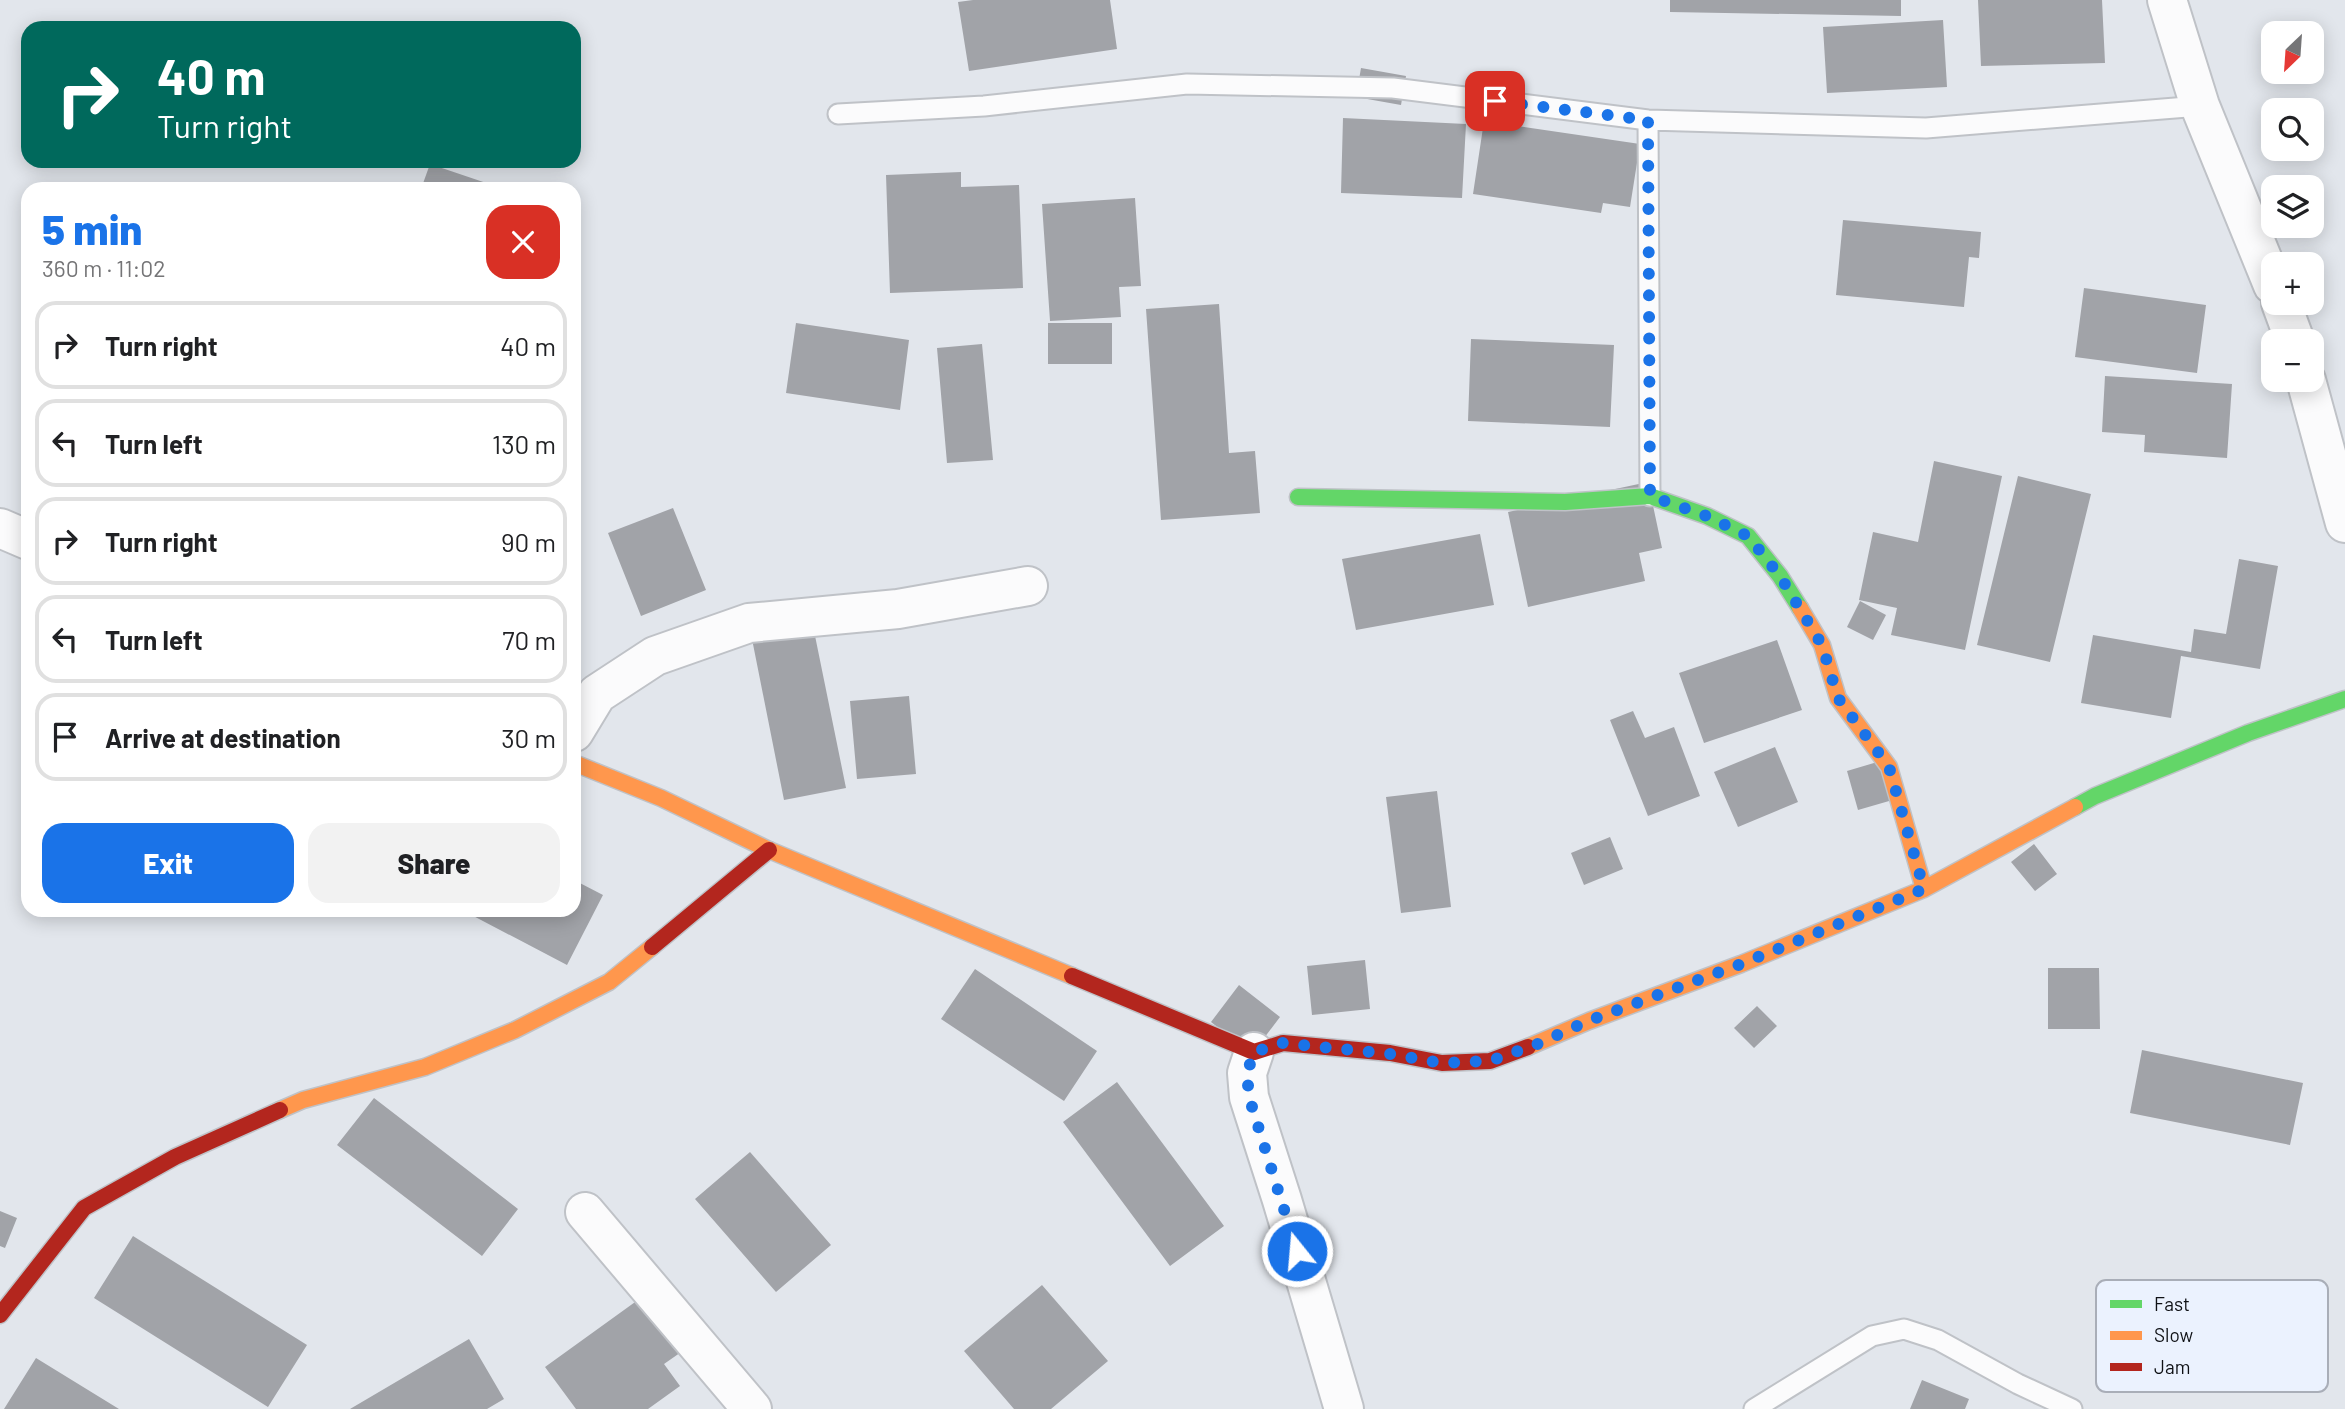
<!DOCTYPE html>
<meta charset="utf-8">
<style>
:root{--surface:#fff;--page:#f2f2f2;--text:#202124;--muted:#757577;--line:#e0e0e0;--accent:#1a73e8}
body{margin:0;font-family:Barlow,sans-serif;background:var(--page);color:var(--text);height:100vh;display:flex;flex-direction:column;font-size:26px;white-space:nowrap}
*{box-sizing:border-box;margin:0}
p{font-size:23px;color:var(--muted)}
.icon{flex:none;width:38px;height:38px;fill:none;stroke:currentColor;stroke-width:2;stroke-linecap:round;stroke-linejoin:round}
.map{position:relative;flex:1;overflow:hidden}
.sheet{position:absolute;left:21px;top:182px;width:560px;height:735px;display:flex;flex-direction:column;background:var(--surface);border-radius:21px;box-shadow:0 4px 18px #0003}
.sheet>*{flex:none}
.top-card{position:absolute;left:21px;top:21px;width:560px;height:147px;border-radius:21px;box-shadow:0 4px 18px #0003;background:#00695c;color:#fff;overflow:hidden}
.needle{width:46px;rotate:205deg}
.fabs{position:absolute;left:2261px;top:21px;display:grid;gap:14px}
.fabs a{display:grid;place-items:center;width:63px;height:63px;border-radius:14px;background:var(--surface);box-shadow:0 4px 18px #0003;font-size:35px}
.pin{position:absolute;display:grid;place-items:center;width:60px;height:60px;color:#fff;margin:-30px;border-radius:14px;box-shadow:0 4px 10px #0006}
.me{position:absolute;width:77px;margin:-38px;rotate:343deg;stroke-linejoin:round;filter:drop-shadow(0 0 5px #0008)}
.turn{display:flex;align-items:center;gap:24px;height:147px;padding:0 21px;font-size:32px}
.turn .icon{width:91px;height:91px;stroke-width:2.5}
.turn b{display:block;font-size:49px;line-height:60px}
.round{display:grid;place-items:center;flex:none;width:74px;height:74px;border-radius:21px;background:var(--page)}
.head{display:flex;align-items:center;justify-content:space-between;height:119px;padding:0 21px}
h1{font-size:42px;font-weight:800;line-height:52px;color:var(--accent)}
.action{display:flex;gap:14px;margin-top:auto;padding:14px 21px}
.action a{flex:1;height:80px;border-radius:21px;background:var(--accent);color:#fff;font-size:28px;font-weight:800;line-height:80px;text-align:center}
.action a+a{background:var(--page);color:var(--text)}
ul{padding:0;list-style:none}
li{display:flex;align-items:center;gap:21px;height:88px;margin:0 14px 10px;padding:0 7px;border:4px solid var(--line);border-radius:21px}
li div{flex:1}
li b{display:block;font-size:26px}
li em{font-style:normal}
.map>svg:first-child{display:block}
.building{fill:#a1a3a8}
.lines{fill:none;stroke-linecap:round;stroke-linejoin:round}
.lane-casing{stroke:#bfc2c7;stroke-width:23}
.street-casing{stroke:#bfc2c7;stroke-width:42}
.fast-casing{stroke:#bfc2c7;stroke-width:19}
.slow-casing{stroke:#bfc2c7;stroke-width:19}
.jam-casing{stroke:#bfc2c7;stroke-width:19}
.lane{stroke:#fbfbfc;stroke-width:19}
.street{stroke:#fbfbfc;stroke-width:38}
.fast{stroke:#63d668;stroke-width:16}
.slow{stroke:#ff974d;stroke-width:16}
.jam{stroke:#b3261e;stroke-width:16}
.route{stroke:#1a73e8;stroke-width:12;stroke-dasharray:0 21.6}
.key{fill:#ebf2fe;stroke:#a9aeb8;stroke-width:2}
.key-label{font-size:19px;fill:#0f1115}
</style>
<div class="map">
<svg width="2345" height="1409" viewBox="0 0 2345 1409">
<rect width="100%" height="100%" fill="#e2e6ec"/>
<path class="building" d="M 973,0 L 1110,0 L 1117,49 L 969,71 L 958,2 Z
M 1670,0 L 1901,0 L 1901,16 L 1670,12 Z
M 1978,0 L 2102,0 L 2105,63 L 1981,66 Z
M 1943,20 L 1947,87 L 1827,93 L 1823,27 Z
M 1361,68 L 1406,76 L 1401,105 L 1356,97 Z
M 1343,118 L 1466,124 L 1462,198 L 1341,193 Z
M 1484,121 L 1640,144 L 1630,207 L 1603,203 L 1601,213 L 1473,194 Z
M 430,164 L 504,189 L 421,189 Z
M 961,172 L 961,187 L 1019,185 L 1023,288 L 890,293 L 886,175 Z
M 1135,198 L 1141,286 L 1119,287 L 1121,317 L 1050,321 L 1042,204 Z
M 1843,220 L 1981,232 L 1979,258 L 1969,257 L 1964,307 L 1836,295 Z
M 2084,288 L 2206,305 L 2197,373 L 2075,357 Z
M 1219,304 L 1229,453 L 1255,451 L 1260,513 L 1161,520 L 1146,309 Z
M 796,323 L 909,340 L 900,410 L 786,393 Z
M 1048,323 L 1112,323 L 1112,364 L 1048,364 Z
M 1471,339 L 1614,345 L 1610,427 L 1468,421 Z
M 982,344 L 993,460 L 947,463 L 937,348 Z
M 2105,376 L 2232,384 L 2227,458 L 2144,452 L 2145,435 L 2102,432 Z
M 1934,461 L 2002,476 L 1965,650 L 1891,635 L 1897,608 L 1859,600 L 1873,532 L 1918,542 Z
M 2018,476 L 2091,494 L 2050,662 L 1977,645 Z
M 1648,482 L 1662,548 L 1639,553 L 1645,581 L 1528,607 L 1508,512 Z
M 673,508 L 706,590 L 641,616 L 608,533 Z
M 1480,534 L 1494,605 L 1356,630 L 1342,559 Z
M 2239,559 L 2278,566 L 2260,669 L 2181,656 L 2171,718 L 2081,703 L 2093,635 L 2191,652 L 2194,629 L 2226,634 Z
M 1860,601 L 1886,615 L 1873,640 L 1847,627 Z
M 812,621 L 846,788 L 784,800 L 751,634 Z
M 1777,640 L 1802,710 L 1704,743 L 1679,673 Z
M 909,696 L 916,774 L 857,779 L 850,701 Z
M 1633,711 L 1645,738 L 1674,727 L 1700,796 L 1648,816 L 1610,720 Z
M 1775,747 L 1798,802 L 1738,827 L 1714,772 Z
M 1884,760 L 1896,799 L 1858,810 L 1847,771 Z
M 1437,791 L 1451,907 L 1401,913 L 1386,797 Z
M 1610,837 L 1623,869 L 1584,885 L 1571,853 Z
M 2034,844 L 2057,874 L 2035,891 L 2011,862 Z
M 574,880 L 603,895 L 567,965 L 462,910 L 574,910 Z
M 1365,960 L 1370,1009 L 1312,1015 L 1307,966 Z
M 2048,968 L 2099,968 L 2100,1029 L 2048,1029 Z
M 975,969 L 1097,1051 L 1064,1101 L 941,1019 Z
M 1239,985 L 1280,1017 L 1252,1054 L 1211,1022 Z
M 1757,1006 L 1777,1026 L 1754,1048 L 1734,1028 Z
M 2142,1050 L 2303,1083 L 2290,1145 L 2130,1113 Z
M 1117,1082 L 1224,1226 L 1170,1266 L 1063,1122 Z
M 374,1098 L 518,1209 L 482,1256 L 337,1145 Z
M 750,1152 L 831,1245 L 776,1292 L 695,1199 Z
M 0,1211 L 17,1218 L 5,1248 L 0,1246 Z
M 133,1236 L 307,1345 L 268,1407 L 94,1298 Z
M 667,1279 L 707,1334 L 664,1364 L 680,1386 L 648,1409 L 576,1409 L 545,1367 Z
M 1042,1285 L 1108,1361 L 1051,1409 L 1014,1409 L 964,1351 Z
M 469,1339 L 504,1399 L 487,1409 L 350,1409 Z
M 36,1358 L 119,1409 L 4,1409 Z
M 1922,1380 L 1969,1399 L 1965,1409 L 1910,1409 Z"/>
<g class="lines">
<g class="lane-casing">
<path id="lane" d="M 838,114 L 984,106 L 1187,84 L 1393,88 L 1648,120 L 1926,128 L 2200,106
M 1648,120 L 1650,496
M 1754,1409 L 1872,1336 L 1904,1329 L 1938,1340 L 2018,1384 L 2072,1409"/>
</g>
<g class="street-casing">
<path id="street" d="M 2167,0 L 2200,106 L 2273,285
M 2281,303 L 2295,341
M 2306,380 L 2345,523
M 0,528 L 28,540
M 574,732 L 597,694 L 655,656 L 749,623 L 898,609 L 1028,586
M 1254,1052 L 1247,1073 L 1249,1097 L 1282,1200 L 1344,1409
M 585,1212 L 752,1409"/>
</g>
<g class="fast-casing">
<path id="fast" d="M 1298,497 L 1565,502 L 1650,496 L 1707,516 L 1748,536 L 1780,576 L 1800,608
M 2075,807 L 2095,796 L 2248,733 L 2345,699"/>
</g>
<g class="slow-casing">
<path id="slow" d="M 1800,608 L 1822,645 L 1838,698 L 1889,767 L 1924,889
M 574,763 L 661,798 L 769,850 L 1072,976
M 1528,1047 L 1589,1021 L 1741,964 L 1924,889 L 2075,807
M 280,1110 L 303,1100 L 425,1067 L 515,1030 L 609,982 L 652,947"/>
</g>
<g class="jam-casing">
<path id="jam" d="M 652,947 L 769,850
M 1072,976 L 1254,1052 L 1283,1043 L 1390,1053 L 1442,1063 L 1490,1061 L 1528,1047
M 0,1315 L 84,1208 L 175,1157 L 280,1110"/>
</g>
<use href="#lane" class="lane"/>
<use href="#street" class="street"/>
<use href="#fast" class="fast"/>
<use href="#slow" class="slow"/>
<use href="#jam" class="jam"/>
</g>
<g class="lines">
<path class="route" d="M 1297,1251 L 1249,1097 L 1247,1073 L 1254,1052 L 1283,1043 L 1390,1054 L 1442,1063 L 1490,1061 L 1540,1043 L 1588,1021 L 1741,964 L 1924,889 L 1889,767 L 1838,698 L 1822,645 L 1780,576 L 1748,536 L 1707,516 L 1650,496 L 1648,120 L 1495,101"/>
</g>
<rect x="2096" y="1280" width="232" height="112" rx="10" class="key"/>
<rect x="2110" y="1300" width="32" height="8" fill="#63d668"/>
<rect x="2110" y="1331" width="32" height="9" fill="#ff974d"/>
<rect x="2110" y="1363" width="32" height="8" fill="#b3261e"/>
<g class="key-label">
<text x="2154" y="1311">Fast</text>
<text x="2154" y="1342">Slow</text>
<text x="2154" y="1374">Jam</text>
</g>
</svg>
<div class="fabs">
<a><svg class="needle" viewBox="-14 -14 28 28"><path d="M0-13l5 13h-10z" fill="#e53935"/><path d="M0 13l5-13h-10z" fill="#757577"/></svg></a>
<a><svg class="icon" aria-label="search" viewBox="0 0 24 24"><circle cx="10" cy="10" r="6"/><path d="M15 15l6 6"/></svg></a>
<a><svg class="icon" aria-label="layers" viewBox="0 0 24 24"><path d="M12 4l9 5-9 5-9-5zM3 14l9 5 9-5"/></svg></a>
<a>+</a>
<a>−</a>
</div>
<div class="pin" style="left:1495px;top:101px;background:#d93025"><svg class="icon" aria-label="arrive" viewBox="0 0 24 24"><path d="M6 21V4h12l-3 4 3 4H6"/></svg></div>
<svg class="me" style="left:1297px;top:1251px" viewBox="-20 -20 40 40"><circle r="17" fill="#1a73e8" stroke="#fff" stroke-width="3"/><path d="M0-11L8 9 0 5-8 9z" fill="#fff"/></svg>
<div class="top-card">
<div class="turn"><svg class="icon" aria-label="right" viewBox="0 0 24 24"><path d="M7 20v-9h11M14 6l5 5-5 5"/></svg><div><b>40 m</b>Turn right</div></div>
</div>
<section class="sheet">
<div class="head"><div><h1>5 min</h1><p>360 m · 11:02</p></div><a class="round" style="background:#d93025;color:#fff"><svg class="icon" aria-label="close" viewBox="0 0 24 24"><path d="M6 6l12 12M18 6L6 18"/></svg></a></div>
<ul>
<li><svg class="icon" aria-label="right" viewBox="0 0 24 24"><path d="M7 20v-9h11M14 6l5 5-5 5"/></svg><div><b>Turn right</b></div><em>40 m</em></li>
<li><svg class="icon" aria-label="left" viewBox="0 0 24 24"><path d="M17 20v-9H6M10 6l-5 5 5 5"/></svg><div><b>Turn left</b></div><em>130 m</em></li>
<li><svg class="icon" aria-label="right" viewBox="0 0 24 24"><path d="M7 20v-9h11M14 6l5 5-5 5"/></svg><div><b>Turn right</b></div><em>90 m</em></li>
<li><svg class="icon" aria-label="left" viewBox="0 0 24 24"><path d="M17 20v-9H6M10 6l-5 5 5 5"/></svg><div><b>Turn left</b></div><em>70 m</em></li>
<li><svg class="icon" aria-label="arrive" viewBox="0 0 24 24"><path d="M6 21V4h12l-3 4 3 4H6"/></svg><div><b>Arrive at destination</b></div><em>30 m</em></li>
</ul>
<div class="action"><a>Exit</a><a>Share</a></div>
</section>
</div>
